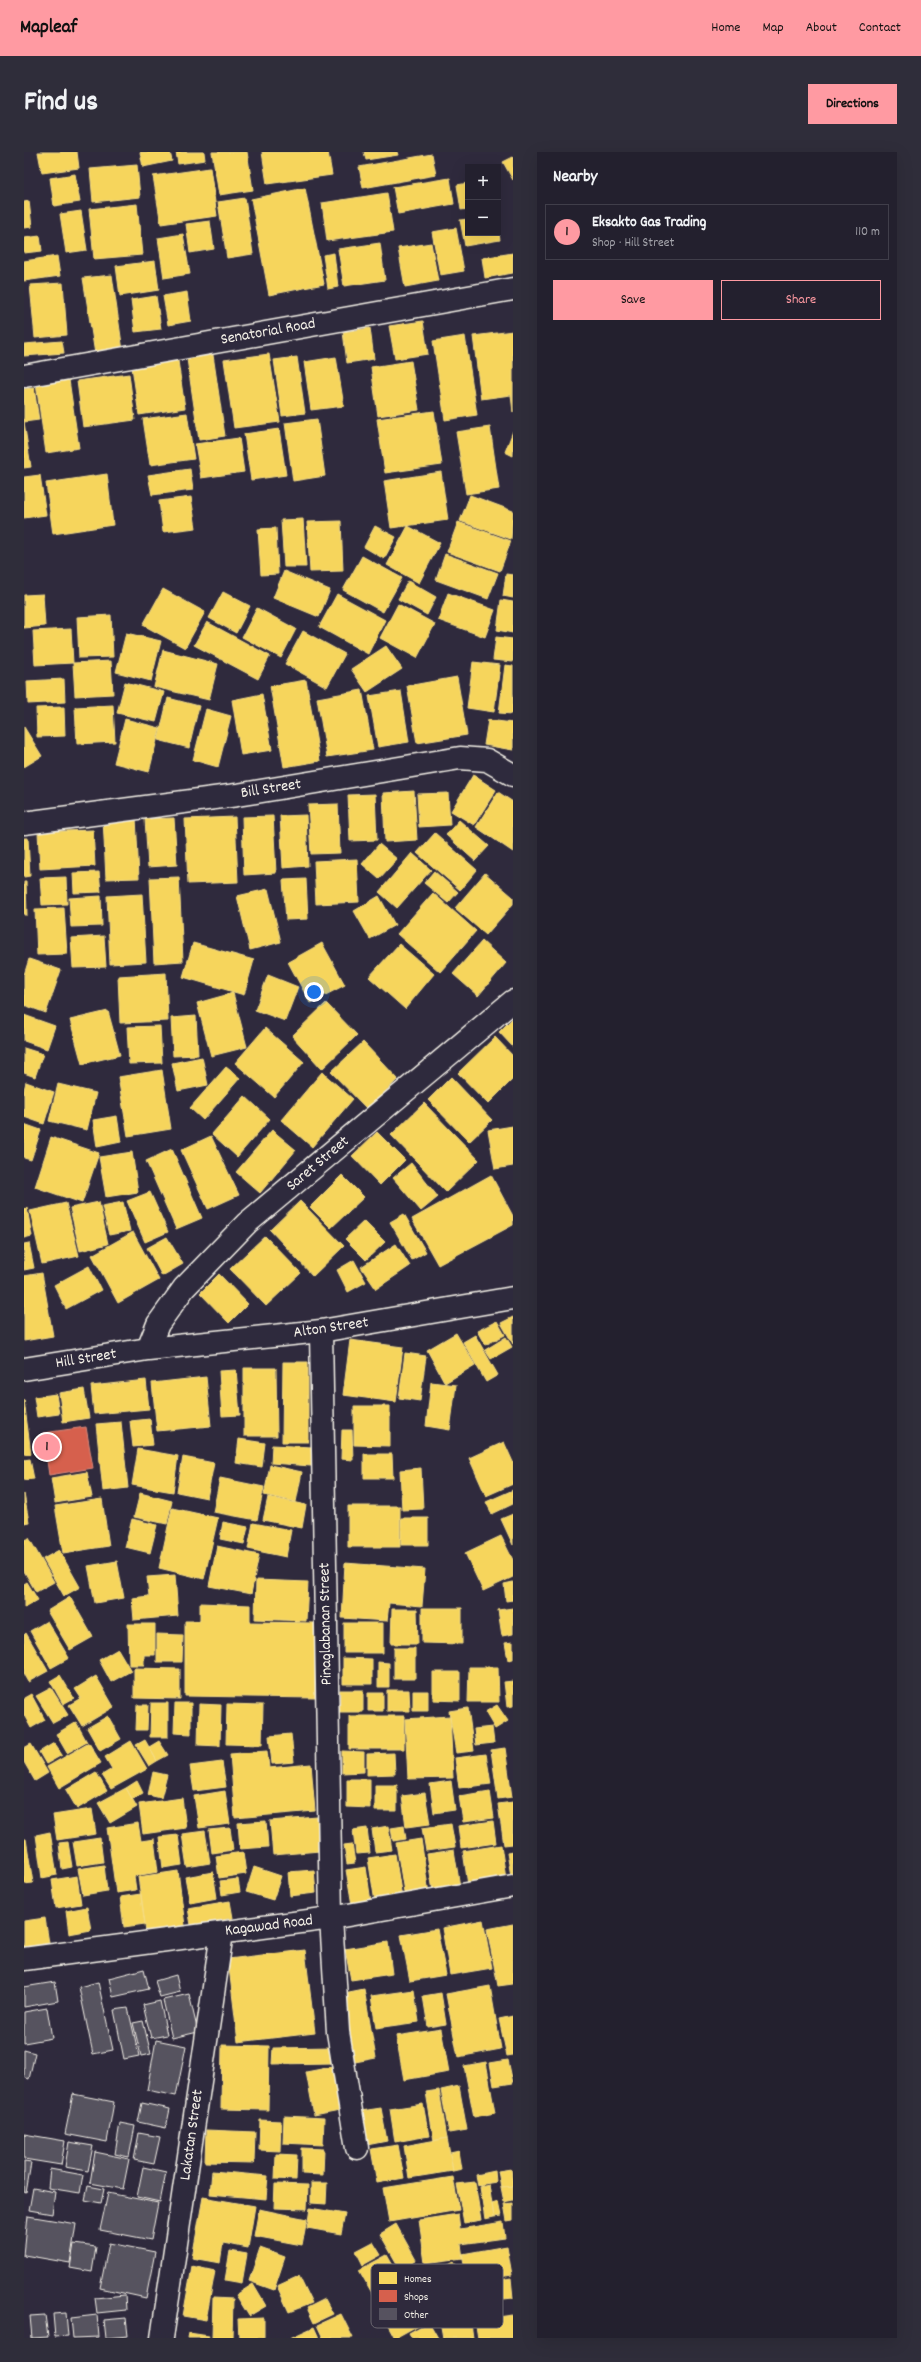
<!DOCTYPE html>
<html lang="en">
<head>
<meta charset="utf-8">
<style>
	:root { --surface:#23202e; --page:#2f2d3a; --text:#f1f3f6; --muted:#a3a3aa; --line:#403e4a; --accent:#ff9aa2 }
	body { margin:0; font-family:Dekko,sans-serif; background:var(--page); color:var(--text) }
	.controls { position:absolute; right:12px; top:12px; display:grid; overflow:hidden; border-radius:0px; box-shadow:0 4px 16px #0002 }
	.controls button { width:36px; height:36px; display:grid; place-items:center; padding:0; border:0; border-bottom:1px solid var(--line); background:var(--surface); color:var(--text); font:20px sans-serif }
	.you { position:absolute; left:290px; top:840px; width:14px; height:14px; margin:-10px; border:3px solid #fff; border-radius:50%; background:#1a73e8; box-shadow:0 0 0 6px #1a73e833 }
	.badge { display:grid; place-items:center; width:26px; height:26px; border-radius:50%; background:var(--accent); color:#111; font-size:13px; font-weight:700 }
	.pin { position:absolute; translate:-50% -50%; border:2px solid #fff; box-shadow:0 1px 4px #0006 }
	.list { margin:0; padding:0; list-style:none }
	h2 { display:flex; justify-content:space-between; align-items:center; height:52px; margin:0; padding:0 16px; font-size:17px }
	h2 small { font-size:13px; font-weight:400; color:var(--muted) }
	.list li { display:grid; grid-template-columns:26px 1fr auto; gap:12px; align-items:center; box-sizing:border-box; height:56px; margin:0 8px 8px; padding:0 8px; border:1px solid var(--line); border-radius:0px }
	.list b { display:block; font-size:15px; white-space:nowrap }
	.list p { margin:0; font-size:13px; white-space:nowrap; color:var(--muted) }
	.list em { font-size:13px; font-style:normal; color:var(--muted) }
	.actions { display:flex; gap:8px; padding:12px 16px }
	.actions a { flex:1; padding:9px 0; border:1px solid var(--accent); border-radius:0px; text-align:center; font-size:14px; color:var(--accent) }
	.actions .main { background:var(--accent); color:#111 }
	.map { position:relative; flex:none; width:489px; height:2186px; overflow:hidden; border-radius:0px }
	header { display:flex; align-items:center; gap:24px; box-sizing:border-box; height:56px; padding:0 20px; background:var(--accent); color:#111 }
	header strong { font-size:19px }
	nav { display:flex; gap:22px; margin-inline-start:auto; font-size:14px }
	.intro { display:flex; align-items:center; justify-content:space-between; box-sizing:border-box; height:96px; padding:0 24px }
	h1 { margin:0; font-size:28px }
	.button { padding:10px 18px; border-radius:0px; background:var(--accent); color:#111; font-size:14px; font-weight:700 }
	main { display:flex; gap:24px; padding:0 24px }
	aside { flex:1; background:var(--surface); border-radius:0px; box-shadow:0 4px 16px #0002 }
	.map>svg:first-child { display:block }
	.homes { fill:#f6d55c; stroke:#f5dd86 }
	.shops { fill:#d6604d; stroke:#df8c7c }
	.building { fill:#56525f; stroke:#f4f1e8 }
	.lines { fill:none; stroke-linecap:round; stroke-linejoin:round }
	.minor-casing { stroke:#f4f1e8; stroke-width:25 }
	.minor { stroke:#2f2a3d; stroke-width:22 }
	.labels { text-anchor:middle; dominant-baseline:central; stroke-width:4; stroke-linejoin:round; paint-order:stroke }
	.street-label { font-size:16px; fill:#f4f1e8; stroke:#2f2a3d }
	.key { fill:#2f2a3d; stroke:#6a6670; stroke-width:1 }
	.key-label { font-size:11px; fill:#f4f1e8 }
</style>
</head>
<body>
<header>
<strong>Mapleaf</strong>
<nav><a>Home</a><a>Map</a><a>About</a><a>Contact</a></nav>
</header>
<div class="intro"><h1>Find us</h1><a class="button">Directions</a></div>
<main>
<div class="map">
<svg width="489" height="2186" viewBox="0 0 489 2186">
	<rect width="100%" height="100%" fill="#2f2a3d"/>
	<filter id="ink" filterUnits="userSpaceOnUse"><feTurbulence type="fractalNoise" baseFrequency=".025" numOctaves="2"/><feDisplacementMap in="SourceGraphic" scale="8" xChannelSelector="R" yChannelSelector="G"/><feConvolveMatrix kernelMatrix="1 2 1 2 8 2 1 2 1" color-interpolation-filters="sRGB"/></filter>
	<g filter="url(#ink)">
		<path class="homes" d="M14 0H53L55 16 18 21Z
			M116 0H146L148 9 119 15Z
			M152 0H180L181 8 154 12Z
			M188 0H223L229 38 195 43Z
			M238 0H304L308 23 243 32Z
			M340 0H373L374 3 342 8Z
			M408 2 412 23 339 36 335 15Z
			M489 5V28L479 10Z
			M113 13 116 45 69 50 66 17Z
			M186 16 193 64 137 72 129 24Z
			M51 22 56 50 30 54 26 26Z
			M426 26 430 52 374 62 369 35Z
			M444 31V57L437 58 433 33Z
			M281 36 300 132 245 143 227 47Z
			M363 41 369 80 303 89 298 51Z
			M221 46 229 102 203 106 194 50Z
			M5 49 8 75 0 76V50Z
			M113 52 118 103 70 107 65 57Z
			M57 59 63 98 42 101 36 62Z
			M444 67V81H474V77L476 88 441 94 436 68Z
			M186 69 190 97 166 101 162 72Z
			M432 76 440 119 416 123 408 80Z
			M159 82 166 122 140 126 134 86Z
			M16 84 18 99 0 101V86Z
			M356 91 361 128 320 134 314 97Z
			M407 91 414 129 381 135 374 96Z
			M310 101 314 135 304 137 299 103Z
			M489 101V121L461 126 458 106Z
			M33 104 36 124 0 129V109Z
			M131 109 135 138 96 144 92 114Z
			M88 123 99 199 71 202 59 126Z
			M39 131 43 183 11 186 6 133Z
			M163 140 167 169 144 173 139 144Z
			M132 144 137 177 111 180 107 148Z
			M399 169 404 202 371 207 365 174Z
			M346 176 350 207 323 211 319 180Z
			M489 179V260L487 243 457 247 449 184Z
			M441 184 453 263 421 268 409 189Z
			M38 189 40 201 0 204V192Z
			M245 202 256 270 210 276 200 208Z
			M189 203 201 284 175 288 163 207Z
			M273 205 281 261 258 264 250 208Z
			M312 205 320 254 287 258 280 210Z
			M154 209 161 256 115 263 108 215Z
			M387 209 395 258 354 264 347 215Z
			M105 222 111 268 59 275 53 229Z
			M45 228 55 296 22 301 12 232Z
			M10 236 15 268 0 270V237Z
			M410 259 418 313 361 321 353 267Z
			M163 261 170 307 126 313 119 267Z
			M293 267 301 324 269 329 261 271Z
			M0 270 7 315 0 316Z
			M466 275 475 337 442 342 432 280Z
			M255 277 262 323 227 328 220 282Z
			M489 279V304L481 300Z
			M215 286 220 320 177 326 171 292Z
			M166 317 169 338 128 343 124 323Z
			M417 320 424 368 367 376 360 329Z
			M83 322 89 373 29 382 22 331Z
			M16 323 22 363 0 366V325Z
			M446 343 489 359 487 387 436 369Z
			M167 345 172 376 139 380 135 349Z
			M279 367 282 415H260L257 368Z
			M317 369 319 419 286 420 283 370Z
			M434 370 487 389 476 419 423 400Z
			M351 374 372 385 360 407 340 395Z
			M384 374 416 391 395 431 363 413Z
			M252 376 254 422 237 423 234 377Z
			M421 402 474 421 464 447 412 428Z
			M338 404 378 426 359 460 319 438Z
			M260 419 306 438 295 465 249 446Z
			M482 422 489 423V446L479 444Z
			M384 429 412 445 403 463 374 447Z
			M139 437 181 460 161 496 119 473Z
			M199 440 226 454 212 481 185 466Z
			M424 441 471 458 461 485 414 468Z
			M19 442 21 474 0 476V443Z
			M313 442 361 468 344 502 295 475Z
			M477 448 489 450V481L473 478Z
			M374 452 411 472 393 506 356 486Z
			M233 456 272 477 257 506 218 485Z
			M87 463 89 505 55 506 53 465Z
			M183 470 246 504 234 527 170 493Z
			M47 477 49 511 11 513 9 479Z
			M279 479 321 502 303 535 261 512Z
			M102 481 137 489 127 529 92 520Z
			M472 485 489 487V510L469 508Z
			M362 494 378 517 343 540 327 517Z
			M139 498 194 512 185 548 130 535Z
			M87 509 89 542 51 544 49 511Z
			M449 510 476 513 470 560 443 556Z
			M481 513 489 514V562L475 561Z
			M433 525 443 583 393 591 383 534Z
			M40 527 41 550 4 552 3 529Z
			M282 528 296 609 260 615 246 534Z
			M101 530 140 540 132 570 93 561Z
			M338 538 349 598 303 605 293 546Z
			M377 539 385 590 354 595 345 544Z
			M238 542 248 598 217 603 208 548Z
			M144 546 175 554 165 596 134 588Z
			M89 553 91 590 53 592 51 555Z
			M40 555 41 584 13 585 12 556Z
			M182 557 207 564 194 615 169 608Z
			M101 567 136 576 125 620 90 611Z
			M464 568 489 571V598L460 593Z
			M0 575 18 604 0 615Z
			M449 623 472 638 450 673 427 659Z
			M390 639 393 688 361 690 359 641Z
			M474 640 489 650V700L452 675Z
			M424 641 426 673 395 675 393 642Z
			M351 642 353 688 326 689 324 643Z
			M314 652 316 701 287 702 284 653Z
			M282 663 284 714 259 716 256 664Z
			M249 664 252 721 220 723 218 665Z
			M112 665 115 726 82 727 79 666Z
			M211 665 214 730 164 732 161 667Z
			M150 666 153 713 124 715 121 667Z
			M435 668 465 694 451 709 422 683Z
			M69 678 71 714 16 717 14 680Z
			M411 681 453 718 436 738 393 701Z
			M0 686H4L6 724 0 725Z
			M355 692 373 707 355 727 338 712Z
			M388 701 407 718 373 756 355 740Z
			M333 707 335 750 292 752 290 709Z
			M410 719 434 740 424 751 400 731Z
			M75 720 77 740 50 741 49 721Z
			M461 721 489 745V752L462 783 431 756Z
			M42 725 43 752 18 753 16 726Z
			M155 725 159 809 130 811 126 726Z
			M282 727 284 767 262 768 259 728Z
			M0 730H2L3 763H0Z
			M244 737 257 790 226 798 213 744Z
			M409 741 452 779 416 820 373 782Z
			M118 742 122 810 86 812 83 744Z
			M77 744 78 774 47 775 45 746Z
			M355 744 371 773 346 787 330 759Z
			M40 756 43 802 13 803 11 757Z
			M80 784 82 815 49 816 47 786Z
			M458 789 482 811 454 844 429 822Z
			M169 791 230 808 220 843 159 825Z
			M298 791 321 833 286 851 264 810Z
			M375 792 410 822 381 857 345 825Z
			M5 807 37 818 22 861 0 853V823Z
			M142 821 144 869 96 871 94 824Z
			M244 823 274 835 261 869 231 858Z
			M209 841 223 895 187 904 173 851Z
			M302 851 333 883 298 917 268 884Z
			M84 859 96 903 58 912 46 868Z
			M0 863 31 874 23 897 0 889Z
			M172 864 174 903 149 904 147 866Z
			M489 866V895L475 880Z
			M136 874 138 911 105 912 103 875Z
			M241 876 280 910 250 945 211 911Z
			M471 885 489 904V927L464 952 434 921Z
			M339 890 374 927 343 957 307 920Z
			M0 896 19 902 11 925 0 921Z
			M178 905 184 933 154 939 148 911Z
			M202 915 216 926 179 968 166 956Z
			M138 918 147 977 104 984 94 925Z
			M298 920 329 947 288 995 257 968Z
			M427 925 468 968 445 990 404 948Z
			M2 930 30 940 20 972 0 965V938Z
			M34 932 72 941 63 978 25 969Z
			M221 944 246 967 213 1005 188 982Z
			M400 951 455 1008 422 1040 367 983Z
			M93 964 97 990 73 995 69 968Z
			M0 972 17 978 7 1008 0 1006Z
			M489 974V1014L471 1017 464 978Z
			M248 978 272 998 236 1041 212 1020Z
			M353 980 381 1008 356 1033 328 1004Z
			M187 984 215 1043 184 1057 157 998Z
			M27 985 75 1001 58 1051 11 1035Z
			M148 997 178 1066 152 1077 122 1009Z
			M108 1000 114 1040 82 1045 75 1005Z
			M387 1011 414 1045 397 1059 369 1026Z
			M318 1023 340 1045 307 1076 286 1055Z
			M467 1023 489 1064V1073L414 1113 388 1067Z
			M126 1040 144 1080 121 1090 103 1049Z
			M276 1049 320 1094 289 1124 246 1078Z
			M75 1050 84 1092 56 1099 46 1056Z
			M99 1050 106 1079 85 1083 78 1054Z
			M42 1051 55 1104 18 1112 6 1059Z
			M3 1056 8 1084 0 1086V1057Z
			M380 1062 402 1100 388 1108 366 1070Z
			M340 1069 361 1090 342 1108 321 1087Z
			M109 1080 135 1128 94 1151 68 1103Z
			M241 1084 277 1121 242 1154 206 1117Z
			M143 1085 159 1112 138 1124 123 1096Z
			M5 1091 10 1116 0 1118V1092Z
			M372 1092 386 1114 352 1137 337 1115Z
			M330 1108 342 1130 324 1140 313 1118Z
			M65 1114 77 1138 42 1157 30 1133Z
			M18 1121 29 1184 0 1189V1124Z
			M195 1122 224 1152 205 1171 176 1141Z
			M489 1165V1192L477 1171Z
			M473 1169 481 1183 461 1193 453 1179Z
			M432 1181 451 1213 421 1231 403 1198Z
			M451 1183 474 1223 462 1230 439 1190Z
			M482 1185 488 1195 467 1207 461 1198Z
			M326 1188 379 1195 372 1250 319 1243Z
			M381 1201 402 1204 396 1249 375 1246Z
			M259 1210H284V1290H258Z
			M220 1216H252L253 1284H220Z
			M212 1218 216 1263 198 1264 195 1219Z
			M182 1225 187 1274 133 1279 128 1231Z
			M122 1228 125 1257 70 1262 67 1234Z
			M407 1230 432 1233 426 1278 402 1274Z
			M60 1237 65 1266 39 1270 35 1241Z
			M32 1242 35 1262 13 1265 10 1245Z
			M0 1248 7 1302H0Z
			M330 1254H366V1294L330 1293Z
			M126 1267 129 1293 109 1295 106 1269Z
			M97 1270 104 1336 79 1339 72 1272Z
			M318 1278H328L329 1308 317 1307Z
			M215 1287 241 1291 238 1315 212 1311Z
			M480 1290 489 1310V1332L462 1344 445 1306Z
			M248 1293 288 1295 287 1314 247 1311Z
			M114 1297 154 1304 149 1340 108 1333Z
			M340 1302H368L369 1326H340Z
			M159 1305 190 1311 183 1346 153 1340Z
			M6 1307 10 1327 0 1328V1308Z
			M246 1313 278 1320 272 1350 240 1343Z
			M397 1316 399 1357 378 1358 376 1318Z
			M63 1320 68 1345 31 1351 27 1326Z
			M196 1326 240 1335 233 1368 189 1360Z
			M489 1338V1352L468 1362 462 1350Z
			M116 1341 148 1349 143 1372 110 1365Z
			M0 1342 5 1370 0 1371Z
			M244 1345 282 1353 278 1376 239 1368Z
			M78 1347 85 1394 39 1401 31 1354Z
			M324 1354H376V1395H324Z
			M148 1356 194 1366 180 1427 135 1416Z
			M489 1362V1393L477 1367Z
			M377 1366H404V1393H377Z
			M108 1367 133 1373 126 1401 101 1395Z
			M199 1370 224 1375 220 1392 196 1387Z
			M229 1371 267 1378 262 1405 224 1397Z
			M477 1384 489 1408V1425L459 1439 441 1401Z
			M5 1386 30 1430 12 1440 0 1419V1388Z
			M193 1394 235 1403 227 1442 185 1434Z
			M35 1398 56 1435 40 1444 19 1407Z
			M93 1409 100 1446 71 1451 64 1414Z
			M321 1411 401 1417 398 1454 365 1451 363 1469 318 1466Z
			M151 1423 154 1464 110 1468 108 1446 125 1444 123 1425Z
			M232 1428 284 1430 282 1469 231 1467Z
			M3 1430 14 1448 0 1456V1432Z
			M489 1430V1448L482 1449 480 1432Z
			M46 1445 69 1485 46 1498 23 1459Z
			M176 1451 226 1453V1470L291 1471V1546L161 1544V1469H176Z
			M398 1456H438V1492L398 1491Z
			M489 1456V1482L478 1484 474 1458Z
			M368 1457H393L394 1492H367Z
			M23 1469 45 1506 27 1516 6 1479Z
			M320 1471H359V1501H320Z
			M104 1472H131V1503H120V1513H105Z
			M2 1481 24 1519 4 1530 0 1523V1483Z
			M133 1482 159 1483 158 1510H133Z
			M489 1490V1507L484 1508 481 1491Z
			M370 1496H391V1527H370Z
			M94 1497 107 1519 87 1530 75 1508Z
			M319 1506 348 1507V1532H319Z
			M354 1510 365 1511V1535H354Z
			M445 1515H474L475 1550H444Z
			M110 1516 156 1517V1547L110 1546Z
			M409 1520H436V1549L409 1548Z
			M36 1523 50 1546 39 1552 26 1529Z
			M72 1524 90 1555 58 1574 45 1553 57 1546 51 1537Z
			M489 1529V1554L483 1555 480 1530Z
			M27 1536 44 1563 29 1571 12 1544Z
			M316 1538H339V1560H316Z
			M363 1538H385L386 1559H363Z
			M389 1539H404V1559H389Z
			M344 1541H359V1559H344Z
			M7 1542 21 1568 7 1576 0 1563V1546Z
			M127 1551H144V1585H126Z
			M151 1551H167V1582L150 1581Z
			M175 1552 197 1553 196 1594 174 1593Z
			M203 1552 239 1553 238 1593 202 1592Z
			M113 1553H124L123 1578H112Z
			M473 1553 484 1569 471 1577 461 1560Z
			M444 1556 450 1599 432 1601 425 1559Z
			M84 1564 97 1587 76 1599 63 1576Z
			M325 1564H380V1597H325Z
			M426 1564 429 1626 384 1627 381 1567Z
			M52 1570 63 1590 43 1601 32 1582Z
			M468 1575 470 1591 452 1593 450 1577Z
			M267 1582 270 1610 248 1612 245 1584Z
			M121 1588 133 1609 125 1614 112 1593Z
			M107 1589 123 1617 87 1637 78 1623 88 1617 81 1605Z
			M135 1589 144 1603 133 1609 125 1595Z
			M30 1591 38 1603 22 1612 15 1600Z
			M65 1591 77 1611 35 1636 23 1615Z
			M7 1592 24 1621 11 1629 0 1610V1596Z
			M481 1596 488 1645 474 1647 467 1598Z
			M243 1599 245 1616 287 1612 291 1659 211 1666 206 1602Z
			M318 1599 340 1600V1620L318 1621Z
			M370 1601 371 1622 343 1623V1602Z
			M462 1602 467 1632 435 1636 431 1606Z
			M198 1610 202 1635 170 1639 166 1614Z
			M72 1620 83 1639 53 1657 42 1638Z
			M129 1620 143 1623 137 1646 124 1643Z
			M323 1627H346V1656L323 1655Z
			M113 1629 119 1641 108 1647 102 1636Z
			M427 1629 431 1658 410 1661 406 1632Z
			M351 1633H373V1659H351Z
			M102 1636 113 1655 86 1671 74 1651Z
			M201 1639 206 1672 175 1676 170 1644Z
			M466 1639 470 1666 439 1670 435 1644Z
			M401 1641 406 1672 382 1675 378 1644Z
			M158 1646 162 1676 119 1682 115 1652Z
			M489 1650V1692L480 1693 474 1652Z
			M68 1657 72 1682 33 1688 29 1663Z
			M293 1665 296 1699 249 1703 246 1669Z
			M242 1669 244 1695 216 1697 214 1671Z
			M469 1669 472 1691 437 1696 434 1674Z
			M114 1671 117 1689 130 1687 134 1720 110 1724 112 1738 92 1741 83 1676Z
			M427 1672 431 1695 402 1699 398 1676Z
			M364 1674 368 1698 351 1700 348 1677Z
			M380 1674 382 1687 369 1689 367 1676Z
			M206 1676 209 1698 188 1701 185 1678Z
			M343 1676 346 1701 332 1702 329 1678Z
			M181 1679 186 1711 163 1715 158 1682Z
			M26 1680 33 1723 18 1726 12 1683Z
			M154 1683 158 1713 139 1716 135 1685Z
			M76 1686 79 1710 53 1714 49 1690Z
			M0 1687H2L9 1731 0 1732Z
			M397 1687 405 1742 381 1746 372 1691Z
			M44 1690 48 1715 38 1717 35 1691Z
			M328 1692 331 1711 323 1712 320 1693Z
			M477 1693 482 1727 444 1733 439 1699Z
			M430 1698 436 1735 409 1739 403 1702Z
			M219 1700 222 1722 195 1726 192 1704Z
			M489 1700V1723L487 1724 483 1701Z
			M371 1702 378 1746 351 1750 344 1706Z
			M80 1713 83 1739 59 1743 54 1717Z
			M230 1715 257 1724 249 1748 222 1740Z
			M342 1715 347 1750 328 1753 322 1718Z
			M290 1718 292 1741 266 1744 264 1720Z
			M154 1719 161 1774 122 1779 114 1725Z
			M189 1720 193 1746 166 1751 161 1725Z
			M53 1724 57 1752 32 1756 28 1728Z
			M214 1727 216 1740 198 1743 196 1729Z
			M117 1742 121 1772 100 1775 96 1745Z
			M206 1749 209 1766 167 1773 164 1756Z
			M63 1755 67 1778 45 1782 42 1759Z
			M21 1766 25 1791 0 1795V1769Z
			M459 1768 468 1816 426 1823 418 1776Z
			M489 1772V1832L474 1834 463 1777Z
			M413 1777 422 1823 386 1829 377 1783Z
			M364 1790 368 1822 327 1828 321 1797Z
			M281 1798 291 1881 214 1890 204 1807Z
			M466 1834 477 1897 434 1905 422 1842Z
			M340 1837 352 1906 326 1911 315 1842Z
			M390 1838 395 1870 352 1876 347 1844Z
			M417 1841 422 1872 404 1875 399 1844Z
			M489 1864V1903L483 1904 475 1867Z
			M417 1877 425 1920 380 1928 372 1884Z
			M198 1893 245 1894 244 1958 197 1957Z
			M310 1895V1911L248 1912 249 1896Z
			M484 1908 489 1931 470 1934 466 1911Z
			M462 1910 471 1961 450 1965 440 1914Z
			M313 1914 321 1957 290 1963 282 1920Z
			M435 1934 443 1978 425 1981 417 1938Z
			M415 1938 423 1986 410 1989 402 1940Z
			M399 1952 405 1984 371 1990 366 1957Z
			M357 1956 363 1989 343 1993 337 1959Z
			M260 1964 300 1966 299 1993 259 1991Z
			M236 1968 257 1969 256 1999 235 1998Z
			M182 1978 231 1980 230 2011 181 2010Z
			M423 1986 429 2019 385 2026 380 1994Z
			M374 1993 380 2026 353 2031 347 1997Z
			M278 1996 300 1997 299 2023 278 2022Z
			M435 1999 438 2017 429 2019 426 2001Z
			M252 2002 273 2003 272 2028 251 2027Z
			M487 2017 489 2034 477 2035 474 2019Z
			M188 2019 244 2024 242 2047 186 2042Z
			M471 2019 472 2030 454 2033 452 2023Z
			M429 2025 435 2058 365 2070 359 2036Z
			M451 2030 457 2068 440 2071 433 2032Z
			M287 2031H303L302 2052 287 2051Z
			M251 2032 284 2033 283 2057 250 2056Z
			M465 2033 470 2065 461 2067 456 2035Z
			M489 2034V2048L480 2050 477 2035Z
			M179 2045 231 2054 224 2096 199 2091 196 2111 168 2106Z
			M474 2050 477 2064 470 2065 468 2052Z
			M489 2051V2068L483 2069 480 2052Z
			M286 2056 321 2062 317 2082 283 2076Z
			M235 2057 283 2067 278 2093 230 2084Z
			M434 2062 436 2077 479 2070 481 2086 437 2092 439 2106 401 2111 395 2068Z
			M372 2072 392 2108 376 2117 356 2082Z
			M349 2090 357 2103 339 2113 332 2099Z
			M483 2094 488 2123 444 2130 438 2102Z
			M236 2096 261 2105 250 2138 225 2129Z
			M206 2099 223 2102 218 2131 201 2128Z
			M363 2103 385 2141 357 2157 335 2118Z
			M430 2110 450 2148 429 2160 408 2122Z
			M168 2114 191 2119 182 2168 159 2164Z
			M275 2124 288 2151 265 2160 253 2134Z
			M487 2126 489 2146 480 2147 476 2128Z
			M229 2132 242 2154 225 2164 212 2143Z
			M389 2144 402 2169 371 2186 358 2162Z
			M189 2146 209 2147 208 2186H188Z
			M301 2147 309 2162 290 2171 283 2156Z
			M317 2162 329 2186H299L293 2173Z
			M489 2163V2186H454L451 2168Z
			M446 2164 449 2186H419L416 2169Z
			M240 2166V2186H215L214 2167Z
			M405 2170 414 2186H388L385 2181Z
			M290 2175 295 2186H266Z
			M165 2181 185 2184 184 2186H164Z"/>
		<path class="shops" d="M62 1275 69 1316 25 1323 19 1281Z"/>
		<path class="building" d="M120 1817 125 1837 89 1845 85 1826Z
			M152 1823 156 1840 136 1845 131 1829Z
			M31 1830 34 1849 0 1855V1835Z
			M74 1830 89 1898 69 1902 55 1835Z
			M165 1842 174 1880 148 1886 139 1848Z
			M136 1849 143 1883 127 1886 119 1853Z
			M23 1856 28 1886 0 1891V1860Z
			M104 1856 115 1904 100 1907 90 1858Z
			M119 1869 127 1902 117 1904 109 1871Z
			M132 1888 162 1894 152 1944 123 1938Z
			M0 1898 11 1901 5 1927 0 1925Z
			M49 1942 90 1950 83 1990 41 1982Z
			M118 1951 146 1957 142 1976 114 1970Z
			M96 1971 111 1974 105 2005 91 2002Z
			M115 1981 136 1985 130 2012 110 2008Z
			M0 1982 41 1989 37 2013 0 2007Z
			M45 1990 69 1994 64 2019 41 2015Z
			M71 2000 105 2007 99 2037 66 2031Z
			M0 2010 7 2011 2 2041 0 2040Z
			M119 2015 142 2020 136 2050 113 2045Z
			M26 2017 59 2023 56 2041 24 2036Z
			M64 2034 80 2037 77 2051 61 2048Z
			M9 2036 31 2040 28 2062 5 2058Z
			M84 2041 134 2051 127 2088 76 2078Z
			M4 2064 52 2072 46 2111 0 2103Z
			M85 2091 131 2100 122 2146 76 2136Z
			M50 2092 72 2095 68 2120 46 2116Z
			M101 2143 102 2158 73 2161 71 2146Z
			M42 2161 44 2184 31 2185 29 2162Z
			M21 2163 24 2185 8 2186 6 2164Z
			M73 2163 75 2185 49 2186 47 2166Z
			M102 2166 104 2184 82 2186 80 2168Z"/>
		<g class="lines">
			<g class="minor-casing">
				<path id="minor" d="M0 224 489 137
					M0 671 213 643 436 606 463 608 489 623
					M297 1179 307 1766 314 1880 333 1996
					M124 1197 134 1172 160 1136 223 1071 489 849
					M0 1217 124 1197 297 1179 489 1146
					M0 1807 307 1766 489 1734
					M138 2186 198 1781"/>
			</g>
			<use href="#minor" class="minor"/>
		</g>
	</g>
	<g class="labels">
		<g class="street-label">
			<text transform="translate(244 180) rotate(-10)">Senatorial Road</text>
			<text transform="translate(247 637) rotate(-9)">Bill Street</text>
			<text transform="translate(294 1012) rotate(-40)">Saret Street</text>
			<text transform="translate(307 1176) rotate(-8)">Alton Street</text>
			<text transform="translate(62 1207) rotate(-9)">Hill Street</text>
			<text transform="translate(302 1472) rotate(-91)">Pinaglabanan Street</text>
			<text transform="translate(245 1774) rotate(-7)">Kagawad Road</text>
			<text transform="translate(168 1983) rotate(-82)">Lakatan Street</text>
		</g>
	</g>
	<rect x="347" y="2112" width="132" height="64" rx="6" class="key"/>
	<rect x="355" y="2120" width="18" height="12" fill="#f6d55c"/>
	<rect x="355" y="2138" width="18" height="12" fill="#d6604d"/>
	<rect x="355" y="2156" width="18" height="12" fill="#56525f"/>
	<g class="key-label">
		<text x="380" y="2130">Homes</text>
		<text x="380" y="2148">Shops</text>
		<text x="380" y="2166">Other</text>
	</g>
</svg>
<div class="controls">
<button>+</button>
<button>−</button>
</div>
<div class="you"></div>
<div class="pin badge" style="left:23px;top:1295px">1</div>
</div>
<aside>
<h2>Nearby<small></small></h2>
<ul class="list">
<li><span class="badge">1</span><div><b>Eksakto Gas Trading</b><p>Shop · Hill Street</p></div><em>110 m</em></li>
</ul>
<div class="actions"><a class="main">Save</a><a>Share</a></div>
</aside>
</main>
</body>
</html>
